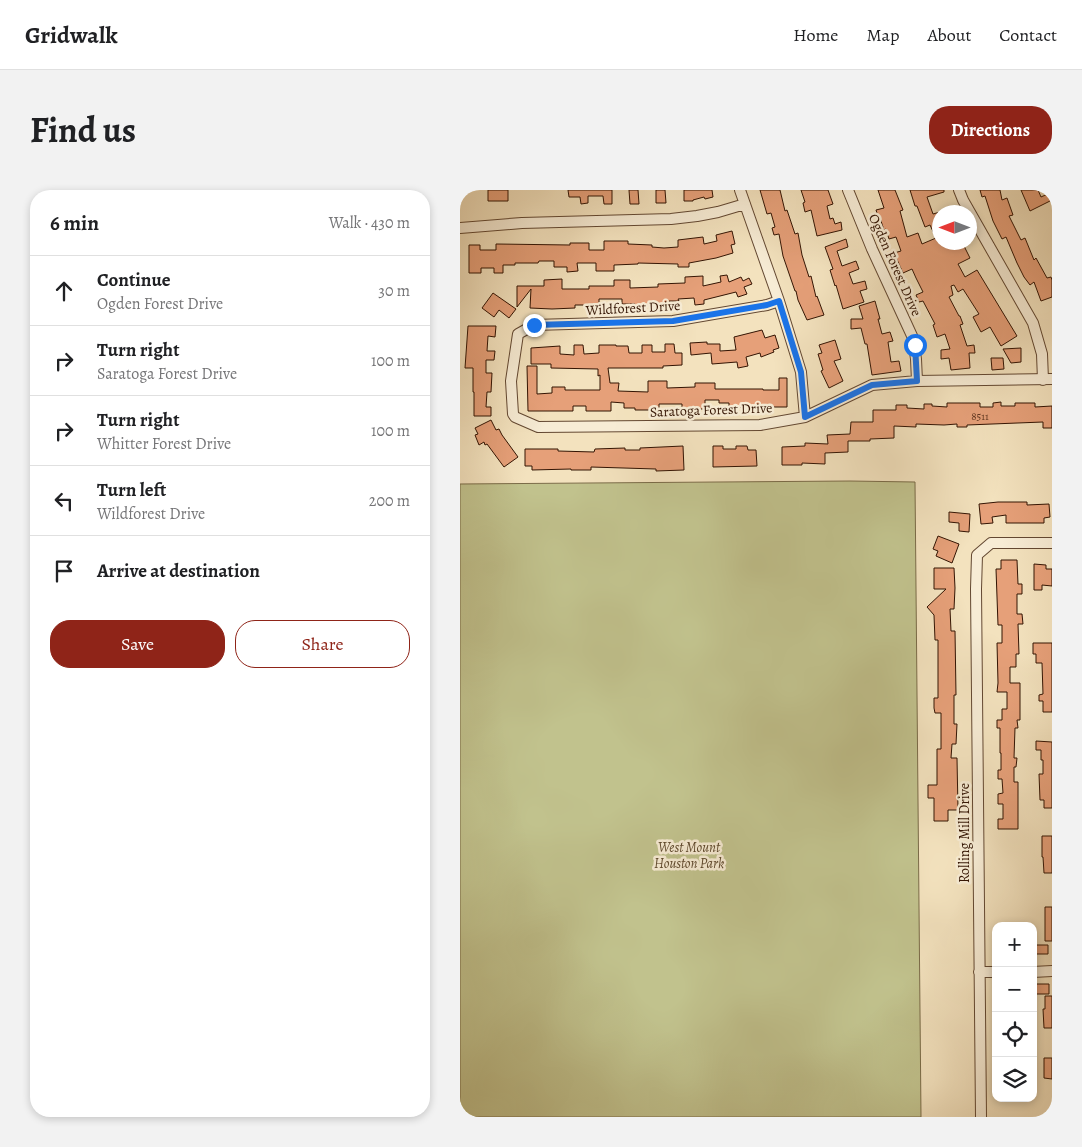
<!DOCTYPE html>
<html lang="en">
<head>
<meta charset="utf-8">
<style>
	:root { --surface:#fff; --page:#f2f2f2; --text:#202124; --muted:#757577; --line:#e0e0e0; --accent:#8f2418 }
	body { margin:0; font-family:Alegreya,serif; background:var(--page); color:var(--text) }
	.controls { position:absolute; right:15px; bottom:15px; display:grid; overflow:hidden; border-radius:10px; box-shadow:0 2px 8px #0003 }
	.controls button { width:45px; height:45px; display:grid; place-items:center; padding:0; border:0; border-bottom:1px solid var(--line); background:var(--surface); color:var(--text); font:25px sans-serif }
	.compass { position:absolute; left:472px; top:15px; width:45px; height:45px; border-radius:50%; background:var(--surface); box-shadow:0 2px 8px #0003; rotate:270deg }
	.stop { position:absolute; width:15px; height:15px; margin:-11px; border:4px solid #1a73e8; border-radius:50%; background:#fff }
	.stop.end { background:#1a73e8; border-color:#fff; box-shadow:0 1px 5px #0008 }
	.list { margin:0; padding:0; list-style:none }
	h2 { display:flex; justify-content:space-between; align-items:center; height:65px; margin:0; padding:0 20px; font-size:21px }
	h2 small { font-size:16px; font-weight:400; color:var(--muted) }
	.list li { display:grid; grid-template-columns:32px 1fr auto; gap:15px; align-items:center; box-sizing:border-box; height:70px; padding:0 20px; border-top:1px solid var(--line) }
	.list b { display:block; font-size:19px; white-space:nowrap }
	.list p { margin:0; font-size:16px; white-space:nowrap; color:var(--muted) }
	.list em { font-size:16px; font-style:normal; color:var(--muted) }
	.actions { display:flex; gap:10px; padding:15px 20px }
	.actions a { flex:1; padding:11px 0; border:1px solid var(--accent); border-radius:20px; text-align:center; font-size:18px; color:var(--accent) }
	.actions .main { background:var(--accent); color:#fff }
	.icon { flex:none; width:28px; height:28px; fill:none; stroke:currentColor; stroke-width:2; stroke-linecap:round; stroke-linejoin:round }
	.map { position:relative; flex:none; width:592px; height:927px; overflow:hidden; border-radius:20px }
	header { display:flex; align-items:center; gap:30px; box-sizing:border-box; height:70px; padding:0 25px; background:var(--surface); border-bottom:1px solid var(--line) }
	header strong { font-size:24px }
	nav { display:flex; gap:28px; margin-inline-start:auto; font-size:18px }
	.intro { display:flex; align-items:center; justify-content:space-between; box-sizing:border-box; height:120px; padding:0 30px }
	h1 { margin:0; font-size:35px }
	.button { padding:12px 22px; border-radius:20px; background:var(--accent); color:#fff; font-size:18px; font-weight:700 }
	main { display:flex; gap:30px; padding:0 30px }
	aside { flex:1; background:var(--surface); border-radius:20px; box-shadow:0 2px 8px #0003 }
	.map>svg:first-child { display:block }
	.green { fill:#c1c28d; stroke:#7a6b48 }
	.building { fill:#e6a079; stroke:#331403 }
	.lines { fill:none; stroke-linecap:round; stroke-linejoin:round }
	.minor-casing { stroke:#634832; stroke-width:12 }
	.minor { stroke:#f7ecd5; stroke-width:10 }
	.route { stroke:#1a73e8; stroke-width:6 }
	.labels { text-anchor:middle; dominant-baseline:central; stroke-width:5; stroke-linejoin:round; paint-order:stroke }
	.number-label { font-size:11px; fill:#603720 }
	.street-label { font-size:14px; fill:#331403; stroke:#f7ecd5 }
	.park-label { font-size:14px; font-style:italic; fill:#5e482c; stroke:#f7ecd5 }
</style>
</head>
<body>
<header>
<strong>Gridwalk</strong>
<nav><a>Home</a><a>Map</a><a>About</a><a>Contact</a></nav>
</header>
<div class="intro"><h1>Find us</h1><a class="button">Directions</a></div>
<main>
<aside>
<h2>6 min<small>Walk · 430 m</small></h2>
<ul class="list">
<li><svg class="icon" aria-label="ahead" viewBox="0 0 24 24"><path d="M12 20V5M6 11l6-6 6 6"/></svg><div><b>Continue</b><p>Ogden Forest Drive</p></div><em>30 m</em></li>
<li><svg class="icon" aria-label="right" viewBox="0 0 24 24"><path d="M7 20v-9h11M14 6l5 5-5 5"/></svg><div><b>Turn right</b><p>Saratoga Forest Drive</p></div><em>100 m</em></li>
<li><svg class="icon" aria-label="right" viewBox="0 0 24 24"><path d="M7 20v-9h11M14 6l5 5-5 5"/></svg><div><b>Turn right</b><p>Whitter Forest Drive</p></div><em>100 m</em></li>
<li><svg class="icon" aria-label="left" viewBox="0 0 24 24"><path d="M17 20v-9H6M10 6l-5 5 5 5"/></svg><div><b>Turn left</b><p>Wildforest Drive</p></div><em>200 m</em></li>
<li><svg class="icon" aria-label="arrive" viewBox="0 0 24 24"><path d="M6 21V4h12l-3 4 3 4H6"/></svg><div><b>Arrive at destination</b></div></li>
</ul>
<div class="actions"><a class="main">Save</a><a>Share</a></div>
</aside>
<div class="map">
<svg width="592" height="927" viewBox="0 0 592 927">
	<rect width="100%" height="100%" fill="#f3e2be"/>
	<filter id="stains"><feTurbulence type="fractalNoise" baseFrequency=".004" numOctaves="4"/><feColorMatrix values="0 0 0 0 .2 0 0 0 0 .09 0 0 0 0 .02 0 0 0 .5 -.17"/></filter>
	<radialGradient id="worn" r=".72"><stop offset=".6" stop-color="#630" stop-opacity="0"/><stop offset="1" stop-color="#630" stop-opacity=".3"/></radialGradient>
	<path class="green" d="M390 291 455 292 461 927H0V294Z"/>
	<path class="building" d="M28 0H48V11H28Z
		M108 0H152V14H144L143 6H128V13L121 14 120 7H109Z
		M169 0H178L179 14H170Z
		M196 0H205L206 13H196Z
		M224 0H252L253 7 245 9 244 7 233 10V11H224Z
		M300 0H320L325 21 327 20 335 44 338 43 342 65 349 87 351 86 356 107 357 106 364 125 347 130 338 110 336 101H335L323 66 319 44 314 45 312 38 315 37 311 23 307 24Z
		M341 0H368L373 14 367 16 370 29 373 28 375 34 381 32 382 40 357 46 351 20 345 22 343 13 345 12Z
		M418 0H435L443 20 440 21 447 47 458 43 462 54 476 48 470 35 465 37 457 16H455L450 0H484V2L467 7 473 24 480 22V52H502L510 68 498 74 505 87 517 80 557 146 541 156 530 137 521 142 513 127 519 124 503 99 498 102 494 95 491 96 493 105 489 107 499 126H500L503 134 500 135 507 156 514 155 515 163H509L510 178 491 180 489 168 481 169V160L490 159 485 144 477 147 473 135 475 134 463 111 459 112 456 105 463 102 456 88 452 79 443 83 434 63 441 61 436 47 429 49 426 39 424 40 420 28 419 29 416 20 424 18Z
		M520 0H540L542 10 547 8 553 25 549 26 561 50 565 48 574 70 576 68 587 88 591 87 592 90V107L581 111 574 92 570 95 564 87 557 73 546 47 542 49 533 31 525 6 522 7Z
		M561 0H578L581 7 592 2V10L570 21Z
		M272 41 275 54 271 55 273 63 256 68 229 73V77H218V74L178 73V74L154 75V81H136V73H117L118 81 107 82V77H94V71H79L78 73H55V75H43V83H34V78H21V83H9V55H20V60H36V54L110 55V53H129V60H144V51H168V54L192 55V57L204 58 218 57V50L243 47 244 54 257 51 256 45Z
		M386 49 388 57 377 61 382 76 396 71 399 79 389 83 393 94 405 91 407 99 400 101 404 112 383 119 376 95 375 96 370 80 373 79 365 57Z
		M267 85 269 92 281 87 283 91 289 88 292 94 284 97 287 104 278 107 276 102 244 110V114L235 115 234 108 218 109 219 111H209V116H199V114L175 115V114H162V109H139V117L129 118V115H115V118L92 119 70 118 71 99 57 117V96H84V90L102 89V99H129V96H154V90H170V98L198 97V94L225 93V87L243 86V96L261 92 260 86Z
		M33 103 56 119 49 128 39 120 34 127 22 118Z
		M415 111 420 129H418L422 144 430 142 433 151 428 152 431 172 439 171 441 181 412 185 407 154H405L401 138 391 139V129H403L399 116Z
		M8 136H36L35 147 28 146 27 161H35L34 170H26V183H32L31 202H27L26 217H31V226H14V202H13V178H5Z
		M302 140 305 148 315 145 319 158 313 160 314 162 301 167 300 163 286 167 288 176 278 178 277 172 252 174 251 163 231 165 230 153 247 152V154H260V161L276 160 274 147Z
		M375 150 381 169 374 171 383 191 369 198 361 181 363 180 358 164 362 163 359 155Z
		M205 154H214L215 163H222V175L203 176V178H148L150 193H159L158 201 188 202V191H207V198L235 197V193H255V199H303V200H319V188H327V217H303V218L294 219V216H280V218H269V213H259V210H245V219H222V214H199V220H175V218H164V213L151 212V221H126V216H113V221H68L67 176H77V204L92 203V197H105V200H140V185L138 186V179L91 178V174H71V158L100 156V164L114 165V155H123L124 164 139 163V155H156V156H168L169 163H182V155H192V162H205Z
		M561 158V172L551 173 543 159Z
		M531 168H543L544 179 532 180Z
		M541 212V216H555V213H575V217L592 216V238H583V232L507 235V237H497V234L484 235 456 234V237L434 236V248L410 249V251H388V262L365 263V274L342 273V275H322V257L345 256V253L368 254 367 245 390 244 391 232H413V220H436V215H447V218L464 219V214H472V216L487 217V213H520V217H533V213Z
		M31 230 36 240 39 239 42 245 58 267 44 277 27 254 25 255 24 252 19 255 15 245 18 244 15 238Z
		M223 256 224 280 196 281V279L131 277V280H111V279L72 280V276H65V259H98V261L134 262 135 259 165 258V260H180V258Z
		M253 256H263V259H276V256H287L288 260H296L297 276 253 277Z
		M538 312H567V315L589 314 590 327 584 328V333H546V325L532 327 533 333 521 334 519 314Z
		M489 322 510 324 509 342 499 341V333L489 332Z
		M478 346 499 354 492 373 476 366 478 361 473 359Z
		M541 370H557L558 394H562V404H557V424H562L563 434H558L559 464H556V477H550V493H560V530H557L558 538H555L554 568H557L556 577H554V592H558V639H538V629H543V614H538V604L543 603 542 589H538V580H541V563H540V538H537V530H542V519H547V502H537L538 493 537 453H542V435H538L536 379H541Z
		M574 374 586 375V379H592V396L582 395V400H574Z
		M474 378H494L495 398 494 419H490L491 441H495L496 505H494V534H497L496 554H492L491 568H497L498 620H488V631H474V608H468V595H477V559H481V523H475L474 518V508H478V450H475L474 425 467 417 486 399H474Z
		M573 453H592V522H583V511H579V505L583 504 582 473H576V464H573Z
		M576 551 592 552V618H584V610H580L579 584H583V570H581V560H576Z
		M582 646H592V683H584L583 667H582Z
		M585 717H592V751H585Z
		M576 755H588V764H576Z
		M576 794H589V804H576Z
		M585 806H592V838H584L583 819H585Z
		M584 868H592V889L584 888Z"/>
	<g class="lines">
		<g class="minor-casing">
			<path id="minor" d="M280 0 319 111 341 182 345 227
				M388 0 412 59 453 148 456 169 457 191
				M499 0 503 10 573 133 582 164 583 190
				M0 38 62 33 211 29 237 26 258 22 285 14
				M319 111 307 115 213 131 74 135 58 144 51 191 53 224 55 227 78 237 300 235 345 227 412 195 457 191 592 189
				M519 782H536
				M573 782 592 781
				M521 927 516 399 517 365 531 353H592"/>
		</g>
		<use href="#minor" class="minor"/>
	</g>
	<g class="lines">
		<path class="route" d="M74 135 213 131 307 115 319 111 341 182 345 227 412 195 457 191 455 155"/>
	</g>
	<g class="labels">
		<g class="number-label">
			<text x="520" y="226">8511</text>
		</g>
		<g class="street-label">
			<text transform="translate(435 75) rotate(66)">Ogden Forest Drive</text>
			<text transform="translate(173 118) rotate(-3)">Wildforest Drive</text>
			<text transform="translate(251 220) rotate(-2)">Saratoga Forest Drive</text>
			<text transform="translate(504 643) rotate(-90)">Rolling Mill Drive</text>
		</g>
		<g class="park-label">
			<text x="229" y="657">West Mount<tspan x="229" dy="16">Houston Park</tspan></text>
		</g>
	</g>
	<rect width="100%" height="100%" filter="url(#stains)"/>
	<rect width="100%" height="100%" fill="url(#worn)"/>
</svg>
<div class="controls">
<button>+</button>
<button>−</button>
<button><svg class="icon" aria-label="locate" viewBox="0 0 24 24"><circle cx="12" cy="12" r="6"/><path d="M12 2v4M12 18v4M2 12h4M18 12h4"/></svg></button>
<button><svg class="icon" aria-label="layers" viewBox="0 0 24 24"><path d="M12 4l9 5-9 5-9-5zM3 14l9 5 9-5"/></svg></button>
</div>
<svg class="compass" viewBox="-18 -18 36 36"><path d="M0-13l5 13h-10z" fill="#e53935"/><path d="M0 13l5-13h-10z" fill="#757577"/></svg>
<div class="stop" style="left:455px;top:155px"></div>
<div class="stop end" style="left:74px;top:135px"></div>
</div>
</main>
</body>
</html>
